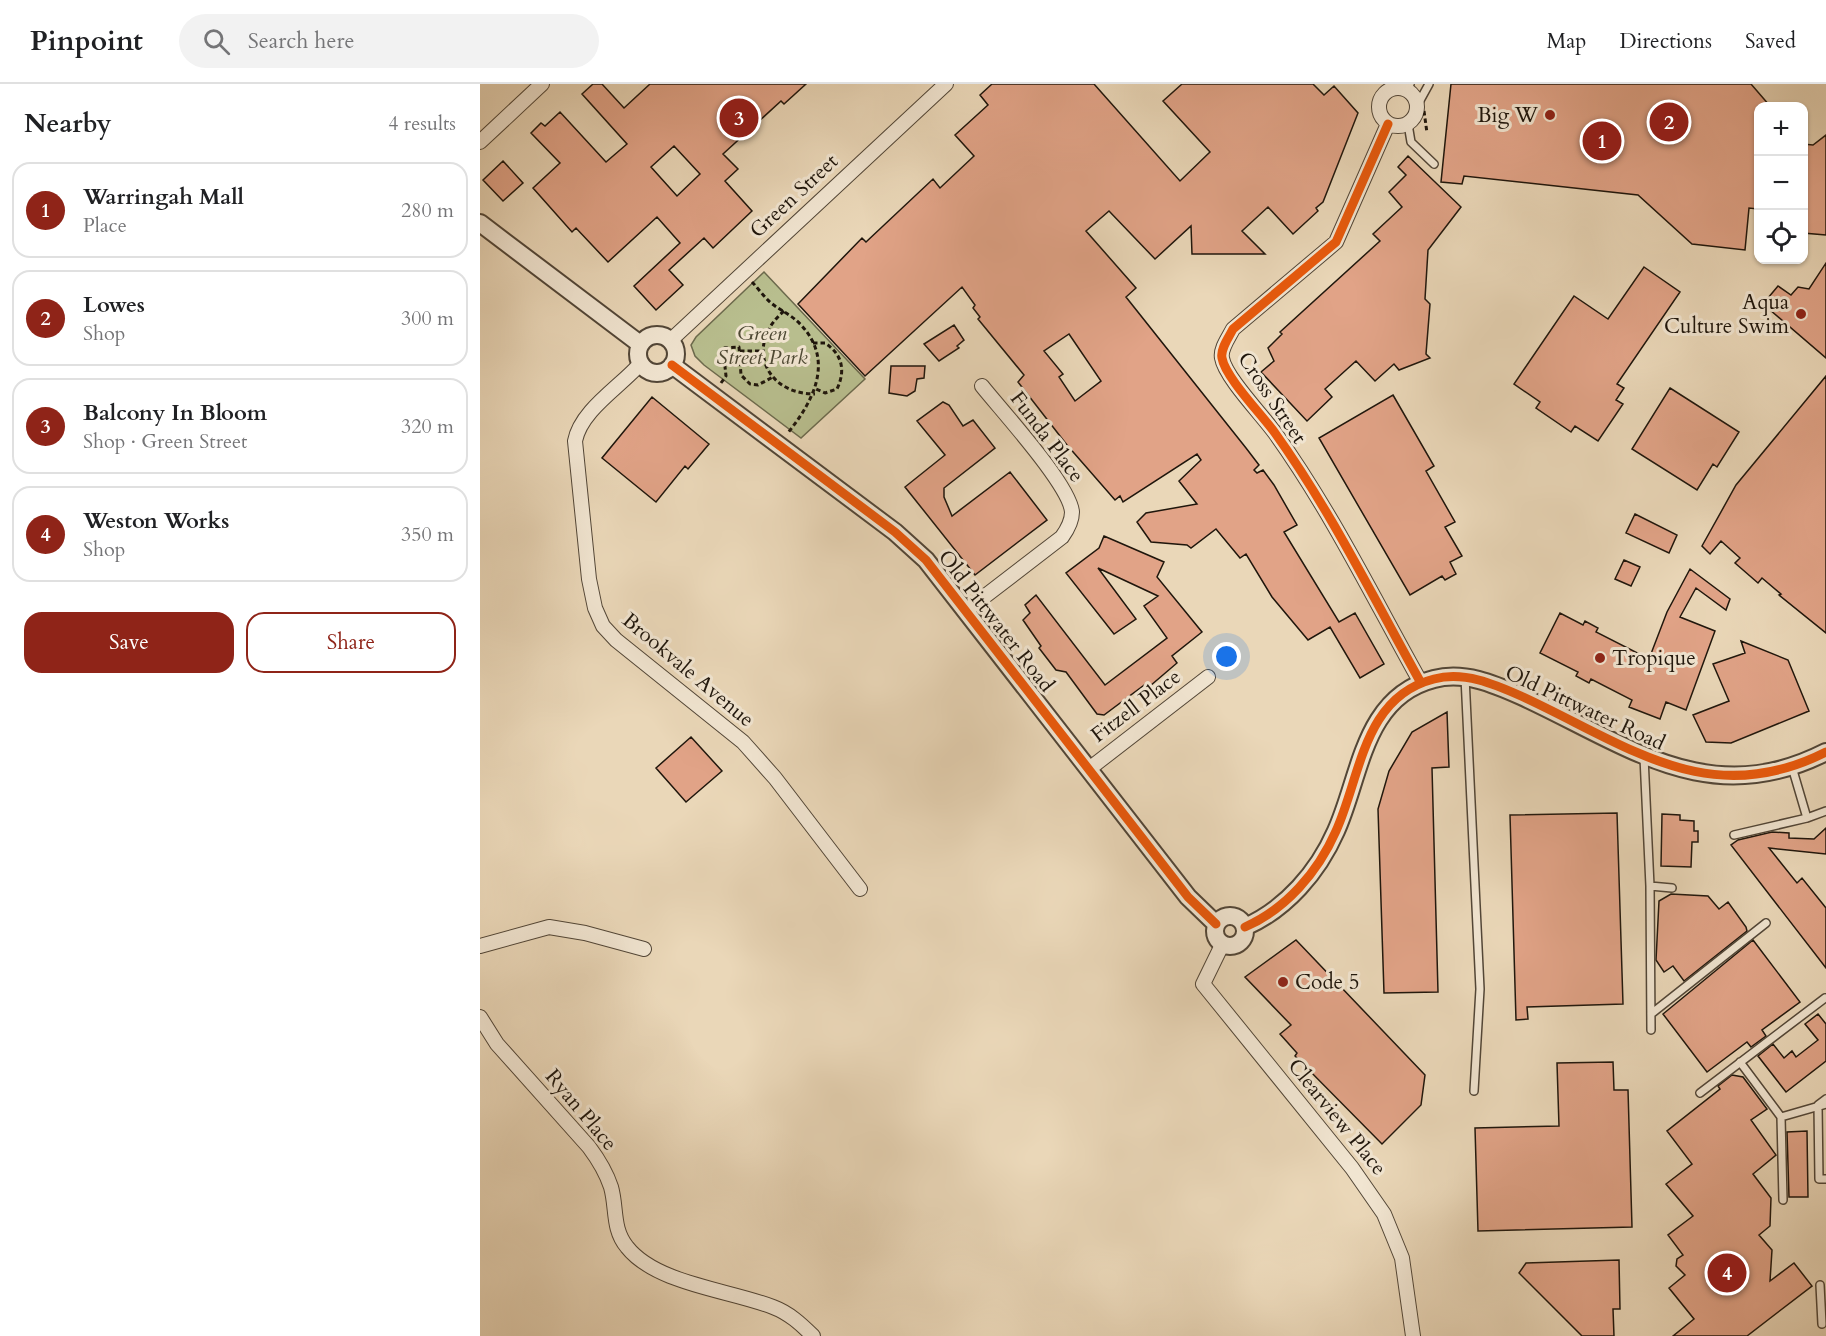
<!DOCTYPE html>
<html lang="en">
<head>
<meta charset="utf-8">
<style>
	:root { --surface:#fff; --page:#f2f2f2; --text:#202124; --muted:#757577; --line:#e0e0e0; --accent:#8f2418 }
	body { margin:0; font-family:Cardo,serif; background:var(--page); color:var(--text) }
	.controls { position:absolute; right:18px; top:18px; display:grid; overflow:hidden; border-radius:12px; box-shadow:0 2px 4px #0004 }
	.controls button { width:54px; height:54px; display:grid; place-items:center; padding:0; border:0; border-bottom:2px solid var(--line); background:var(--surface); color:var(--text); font:30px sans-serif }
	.you { position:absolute; left:747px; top:573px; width:21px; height:21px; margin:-15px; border:4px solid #fff; border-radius:50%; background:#1a73e8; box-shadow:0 0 0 9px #1a73e833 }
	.badge { display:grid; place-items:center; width:39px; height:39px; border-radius:50%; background:var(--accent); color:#fff; font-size:20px; font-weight:700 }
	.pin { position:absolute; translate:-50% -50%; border:3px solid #fff; box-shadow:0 2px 6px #0006 }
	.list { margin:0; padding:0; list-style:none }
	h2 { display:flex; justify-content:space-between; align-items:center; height:78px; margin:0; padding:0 24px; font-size:26px }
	h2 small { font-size:20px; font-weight:400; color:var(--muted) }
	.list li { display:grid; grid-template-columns:39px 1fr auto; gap:18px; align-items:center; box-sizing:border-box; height:96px; margin:0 12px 12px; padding:0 12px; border:2px solid var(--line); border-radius:18px }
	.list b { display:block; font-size:22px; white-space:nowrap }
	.list p { margin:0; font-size:20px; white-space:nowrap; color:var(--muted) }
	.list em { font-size:20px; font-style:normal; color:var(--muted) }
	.actions { display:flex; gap:12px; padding:18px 24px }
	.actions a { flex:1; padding:14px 0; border:2px solid var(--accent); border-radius:18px; text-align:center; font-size:21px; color:var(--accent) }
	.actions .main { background:var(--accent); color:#fff }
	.icon { flex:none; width:33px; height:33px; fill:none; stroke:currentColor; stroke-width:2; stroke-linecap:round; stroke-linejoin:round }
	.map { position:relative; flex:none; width:1346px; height:1252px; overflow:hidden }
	header { display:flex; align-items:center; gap:36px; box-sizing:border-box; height:84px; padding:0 30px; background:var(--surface); border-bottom:2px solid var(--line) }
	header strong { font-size:28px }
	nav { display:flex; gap:33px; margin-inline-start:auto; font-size:21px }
	.search { width:420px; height:54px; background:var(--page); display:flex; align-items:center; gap:15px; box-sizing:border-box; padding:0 21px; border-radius:33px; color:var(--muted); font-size:22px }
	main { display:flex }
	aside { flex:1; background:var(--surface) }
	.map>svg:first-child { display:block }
	.green { fill:#b8be8e; stroke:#6c6a4d; stroke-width:1.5 }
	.building { fill:#e1a387; stroke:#1f160c; stroke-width:1.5; fill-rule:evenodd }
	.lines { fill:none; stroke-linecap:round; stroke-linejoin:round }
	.service-casing { stroke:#524637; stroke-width:10 }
	.minor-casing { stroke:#524637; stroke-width:16 }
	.tertiary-casing { stroke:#524637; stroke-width:20 }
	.path { stroke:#1f160c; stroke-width:3; stroke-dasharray:4.5 3; stroke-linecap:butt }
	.service { stroke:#f1e5d1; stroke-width:7 }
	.minor { stroke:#f1e5d1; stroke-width:14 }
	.tertiary { stroke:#f1e5d1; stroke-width:16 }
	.cycleway-casing { stroke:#f1e5d1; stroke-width:13 }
	.cycleway { stroke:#e8590c; stroke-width:9 }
	.poi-dot { fill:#8f2418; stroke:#f1e5d1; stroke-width:2 }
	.labels { text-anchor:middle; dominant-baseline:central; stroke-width:6; stroke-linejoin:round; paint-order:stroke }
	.poi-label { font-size:21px; fill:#1f160c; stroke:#f1e5d1; text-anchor:end }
	.street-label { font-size:21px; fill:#1f160c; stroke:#f1e5d1 }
	.park-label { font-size:21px; font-style:italic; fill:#4d4833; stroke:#f1e5d1 }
</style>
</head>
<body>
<header>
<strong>Pinpoint</strong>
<div class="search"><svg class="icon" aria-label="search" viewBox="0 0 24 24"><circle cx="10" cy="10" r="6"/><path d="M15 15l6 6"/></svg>Search here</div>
<nav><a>Map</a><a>Directions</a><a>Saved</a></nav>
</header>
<main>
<aside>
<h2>Nearby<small>4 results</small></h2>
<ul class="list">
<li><span class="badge">1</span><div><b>Warringah Mall</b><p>Place</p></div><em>280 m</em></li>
<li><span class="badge">2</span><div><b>Lowes</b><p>Shop</p></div><em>300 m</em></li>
<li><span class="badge">3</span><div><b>Balcony In Bloom</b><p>Shop · Green Street</p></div><em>320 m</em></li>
<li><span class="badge">4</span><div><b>Weston Works</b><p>Shop</p></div><em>350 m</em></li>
</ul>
<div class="actions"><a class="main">Save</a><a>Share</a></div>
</aside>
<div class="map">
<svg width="1346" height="1252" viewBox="0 0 1346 1252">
	<rect width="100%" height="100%" fill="#ead7b8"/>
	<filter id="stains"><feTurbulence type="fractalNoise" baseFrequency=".00333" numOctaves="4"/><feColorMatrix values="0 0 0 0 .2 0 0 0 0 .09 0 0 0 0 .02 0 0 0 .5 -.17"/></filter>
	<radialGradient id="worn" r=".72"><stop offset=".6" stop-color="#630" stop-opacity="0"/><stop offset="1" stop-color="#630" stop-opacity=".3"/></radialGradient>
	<path class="green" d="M284 188 385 295 321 354 224 281 215 272 211 261 216 253Z"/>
	<path class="building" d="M113 0H122L144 24 170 0H326L304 20 301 17 243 70 258 85 245 97 272 127 233 164 224 154 189 186 203 201 176 226 154 202 200 159 177 133 128 178 96 144 92 148 53 104 80 79 51 49 61 39 65 42 80 28 126 78 147 60 102 10ZM194 62 220 90 197 112 171 83Z
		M512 0H614L700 97 730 68 683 17 702 0H833L844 11 854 2 878 29 843 118 836 124 838 127 813 150 788 123 762 147 785 170H712L711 142 675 175 629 127 606 147 656 204 646 213 766 364 779 381 774 386 777 389 783 386 794 401 817 441 804 448 859 538 875 529 904 580 880 594 850 543 828 556 792 513 766 470 760 474 736 445 711 464 707 461 671 458 657 438 666 429 717 420 699 397 721 376 717 370 643 418 640 412 635 416 587 361 538 298 544 291 498 235 500 233 493 224 495 221 482 203 385 292 318 220 382 154 386 158 453 95 460 104 494 72 475 51 508 21 500 11ZM589 250 621 297 595 317 579 293 583 290 564 267Z
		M971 0H1271L1290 22H1278V125L1269 124 1265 166 1212 160 1158 111 984 92 982 100 961 98Z
		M1346 51V151L1323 149V60L1333 61Z
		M928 72 981 123 948 166 945 215 950 220 946 270 950 274 919 286 914 280 895 297 876 277 845 305 852 313 827 337 781 288 794 277 788 264 802 250 800 248 900 157 893 150 922 123 909 108 926 91 918 83Z
		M23 77 43 99 23 117 3 96Z
		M1346 179V274L1283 220 1298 202 1311 211 1318 203 1329 205Z
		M1164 183 1200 208 1137 300 1144 304 1136 316 1143 320 1118 357 1095 342 1091 348 1056 324 1060 318 1034 300 1094 212 1128 235Z
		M474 241 484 256 477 262 479 264 459 277 444 260Z
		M411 282H445L444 294 437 295 435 307 427 312 409 309Z
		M1346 292V549L1299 511 1301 510 1282 494 1278 499 1255 479 1260 474 1241 457 1230 470 1222 462 1256 401Z
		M1190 304 1259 348 1237 383 1233 380 1217 406 1152 365Z
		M913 311 954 382 946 387 975 438 965 443 982 472 970 478 976 490 965 496 962 492 930 511 839 354Z
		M172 313 229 360 208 385 205 382 176 418 122 374Z
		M463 318 469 321 483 342 493 336 515 364 464 404V413L472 432 530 388 567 436 495 491 425 403 465 371 437 337Z
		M1155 430 1197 451 1189 469 1146 449Z
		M624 452 684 478 677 493 722 548 692 572 697 579 670 602 667 599 624 631 617 630 586 588 576 586 559 564 561 562 543 536 550 529 545 521 556 511 625 601 687 554 664 522 678 512 618 484 656 535 634 550 586 489 619 464Z
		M1144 476 1160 483 1151 502 1135 495Z
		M1210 485 1250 515 1246 526 1216 504 1200 533 1235 547 1206 626 1186 618 1180 635 1149 623 1152 616 1111 595 1109 599 1096 592 1098 588 1060 569 1080 529 1103 541 1105 537 1118 544 1116 548 1169 575 1187 528Z
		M1261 557 1308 576 1329 627 1251 659 1226 658 1213 631 1249 617 1233 580 1265 569Z
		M967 628 969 683 952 684 958 908 904 909 898 725 909 687 932 648Z
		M211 653 242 687 206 718 176 684Z
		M1137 729 1143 920 1047 923 1048 935 1036 936 1030 731Z
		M1182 730 1200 731V736L1214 737V747H1218V758H1212L1211 783 1181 782Z
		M1346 744V770L1289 764 1317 799 1322 794 1346 824V884L1251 761 1258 756 1292 748 1309 749V754L1334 755Z
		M1191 810 1228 812 1239 825 1248 818 1266 843 1267 847 1204 897 1193 882 1184 888 1176 876 1179 817Z
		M816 856 945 991 941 1021 902 1060 815 972 817 969 800 950 811 941 765 893Z
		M1273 856 1320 918 1282 946 1286 952 1271 963 1267 958 1227 988 1183 930Z
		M1338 930 1346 940V977L1306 1008 1278 972 1293 960 1304 974 1312 967 1316 973 1338 956 1325 940Z
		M1133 978 1134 1006H1148L1152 1143 998 1147 995 1044 1079 1042 1077 979Z
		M1252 991 1263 993 1287 1025 1271 1036 1296 1071 1273 1090 1291 1114 1290 1142 1279 1151 1292 1166 1290 1197 1314 1179 1332 1202 1267 1252H1193L1214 1235 1189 1204 1205 1191 1196 1182 1197 1175 1203 1171 1188 1151 1213 1132 1186 1100 1212 1080 1187 1047 1240 1005 1238 1002Z
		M1327 1047 1328 1113H1309L1307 1048Z
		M1139 1176 1140 1225H1133L1134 1252H1102L1039 1189 1046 1179Z"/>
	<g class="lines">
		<g class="service-casing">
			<path id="service" d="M926 5 930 0
				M938 20 949 0
				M928 40 931 58 954 80
				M985 593 1000 905 994 1007
				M1164 673 1170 802 1171 946
				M1327 734 1346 727
				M1254 751 1327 734 1312 683
				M1170 802 1192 804
				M1171 930 1286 839
				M1260 978 1301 1033 1346 1020
				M1220 1009 1345 914
				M1346 1015 1338 1021 1339 1095H1346
				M1301 1033 1303 1116
				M1340 1201 1342 1240"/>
		</g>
		<g class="minor-casing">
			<path id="minor" d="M899 23a19 19 0 1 1 38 0a19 19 0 1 1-38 0Z
				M908 40 856 158 753 245C749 253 740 265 742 274 745 293 783 332 795 349 851 427 894 515 941 599
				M0 58 62 0
				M191 256 466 0
				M161 279C140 303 101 326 95 357L109 495 115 524 123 542 136 556 263 658 295 694 380 805
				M487 526 582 453C587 446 592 438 592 428 590 401 521 326 502 302
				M609 685 728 593
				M742 861 723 900 872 1084 904 1130 922 1174 933 1252
				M0 862 69 843 105 849 164 865
				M0 933 17 960 109 1063C118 1075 126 1088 131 1103 137 1124 132 1145 147 1163 176 1200 250 1206 293 1223 309 1229 321 1240 333 1252"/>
		</g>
		<g class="tertiary-casing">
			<path id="tertiary" d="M0 139 160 260
				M158 270a19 19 0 1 1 38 0a19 19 0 1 1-38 0Z
				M192 281 415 448 446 476 708 813 736 840
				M735 847a15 15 0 1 1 30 0a15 15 0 1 1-30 0Z
				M765 843C806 825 838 788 856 747 881 692 883 613 954 595 984 587 1014 600 1041 612 1146 660 1228 728 1346 668"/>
		</g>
		<path class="path" d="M944 27 947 49
			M272 198C278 204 284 213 291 219 301 227 312 231 321 241 355 277 333 318 307 350
			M304 227C265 260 284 310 335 310
			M333 259H345C362 270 366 286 357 305L345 309 336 305
			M260 267H283
			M241 299 246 292 243 264 259 263 261 291 270 300 278 301 293 293"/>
		<use href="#service" class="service"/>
		<use href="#minor" class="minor"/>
		<use href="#tertiary" class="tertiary"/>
		<g class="cycleway-casing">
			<path id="cycleway" d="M908 40 856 158 753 245C749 253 740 265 742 274 745 293 783 332 795 349 851 427 894 515 941 599
				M192 281 415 448 446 476 708 813 736 840
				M765 843C806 825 838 788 856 747 881 692 883 613 954 595 984 587 1014 600 1041 612 1146 660 1228 728 1346 668"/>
		</g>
		<use href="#cycleway" class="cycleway"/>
	</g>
	<g class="poi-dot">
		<circle cx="1070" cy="31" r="6"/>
		<circle cx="1321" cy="230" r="6"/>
		<circle cx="1120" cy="574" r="6"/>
		<circle cx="803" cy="898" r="6"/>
	</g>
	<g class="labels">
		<g class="poi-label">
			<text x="1058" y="31">Big W</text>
			<text x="1309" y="218">Aqua<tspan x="1309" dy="24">Culture Swim</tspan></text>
			<text x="1132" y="574" text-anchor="start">Tropique</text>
			<text x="815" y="898" text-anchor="start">Code 5</text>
		</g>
		<g class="street-label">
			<text transform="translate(314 112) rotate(-43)">Green Street</text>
			<text transform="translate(792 314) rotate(56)">Cross Street</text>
			<text transform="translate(567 353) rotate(53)">Funda Place</text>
			<text transform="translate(516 537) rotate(52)">Old Pittwater Road</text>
			<text transform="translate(208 586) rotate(40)">Brookvale Avenue</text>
			<text transform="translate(656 622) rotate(-37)">Fitzell Place</text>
			<text transform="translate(1105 624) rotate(25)">Old Pittwater Road</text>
			<text transform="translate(101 1026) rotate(50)">Ryan Place</text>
			<text transform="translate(857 1033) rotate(51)">Clearview Place</text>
		</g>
		<g class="park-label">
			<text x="282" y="249">Green<tspan x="282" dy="24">Street Park</tspan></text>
		</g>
	</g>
	<rect width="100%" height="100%" filter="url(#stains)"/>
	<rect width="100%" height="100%" fill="url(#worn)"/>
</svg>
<div class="controls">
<button>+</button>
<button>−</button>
<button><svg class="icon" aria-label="locate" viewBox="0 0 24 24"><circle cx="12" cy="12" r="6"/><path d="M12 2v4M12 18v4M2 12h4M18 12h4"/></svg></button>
</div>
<div class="you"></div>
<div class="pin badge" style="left:1122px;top:57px">1</div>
<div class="pin badge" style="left:1189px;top:38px">2</div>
<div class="pin badge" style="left:259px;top:34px">3</div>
<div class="pin badge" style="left:1247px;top:1189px">4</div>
</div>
</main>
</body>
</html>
